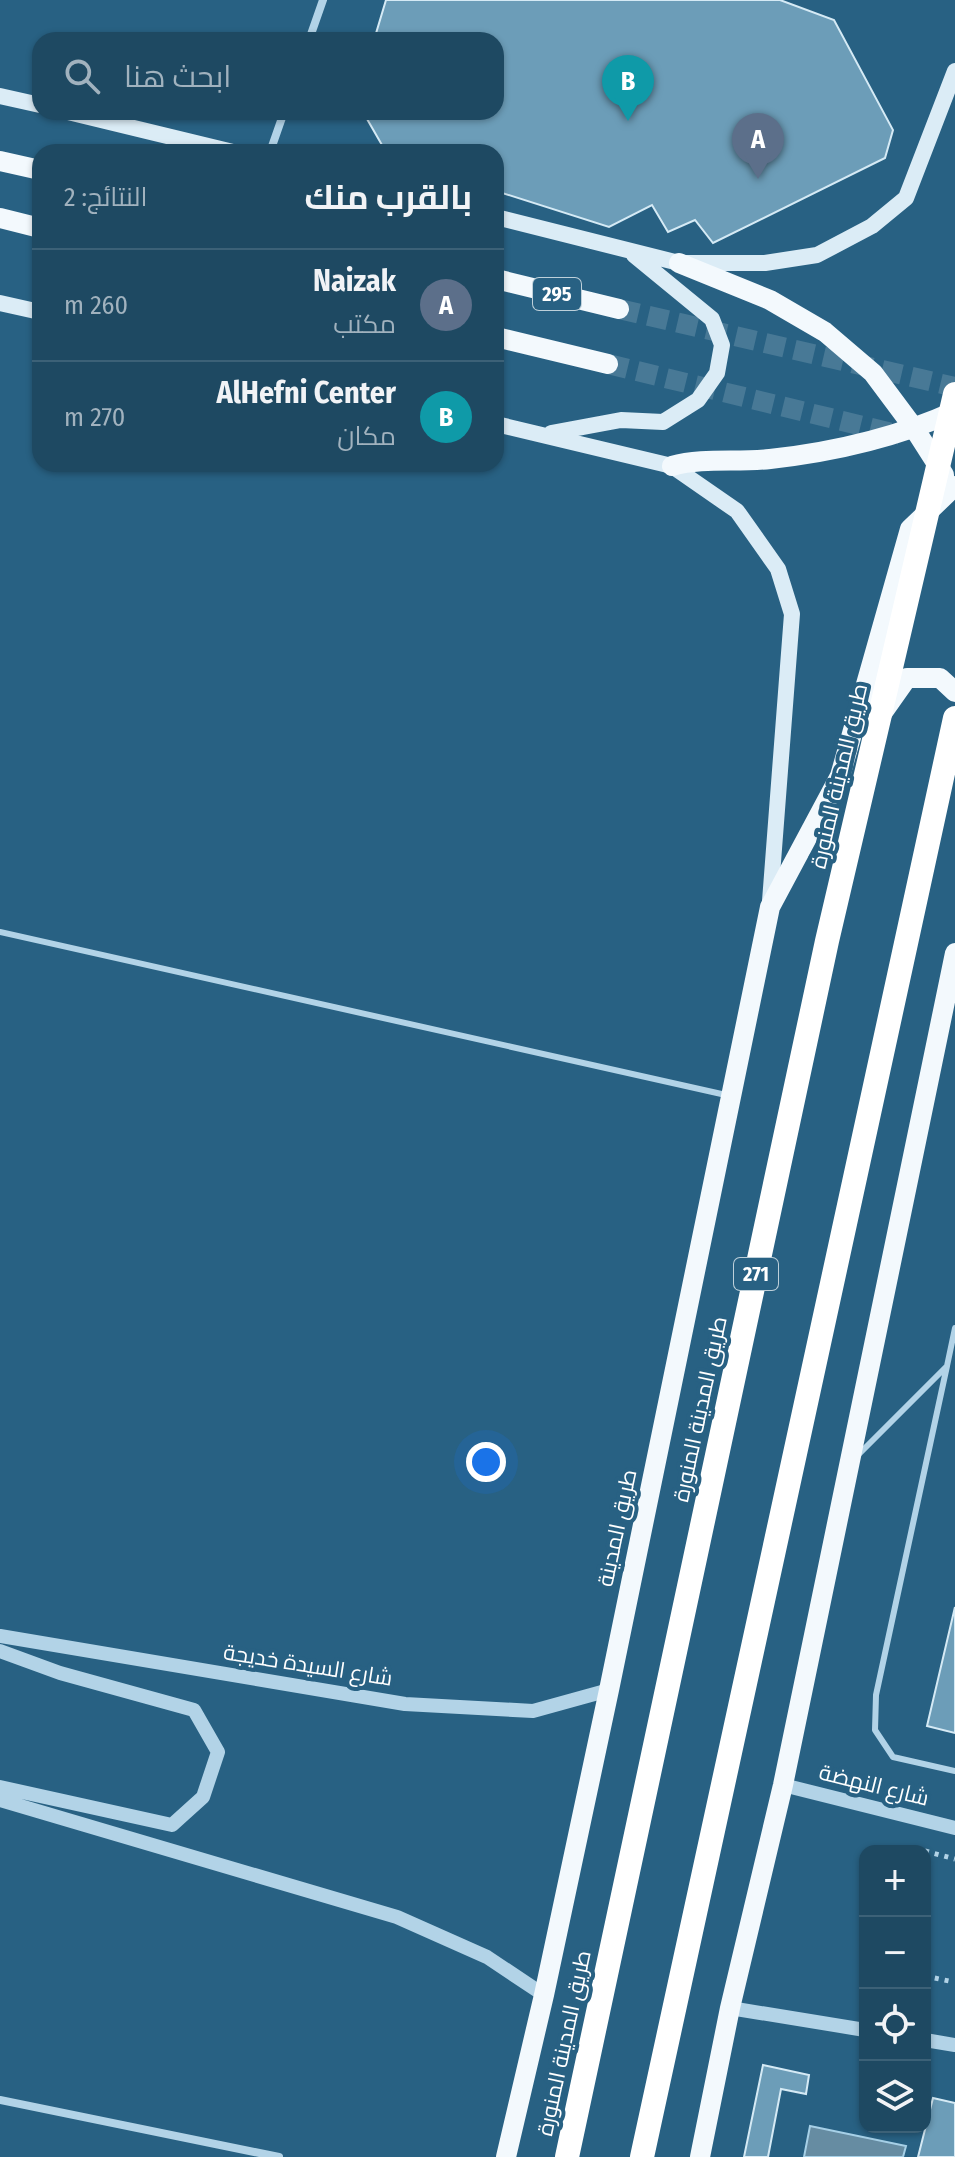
<!DOCTYPE html>
<html lang="ar">
<head>
<meta charset="utf-8">
<style>
	:root { --surface:#1e4962; --page:#265068; --text:#f1f3f6; --muted:#a1b2be; --line:#3c6177; --accent:#e69b98 }
	body { margin:0; font-family:"Fira Sans Condensed",Cairo,sans-serif; background:var(--page); color:var(--text); direction:rtl }
	.controls { position:absolute; right:24px; bottom:24px; display:grid; overflow:hidden; border-radius:16px; box-shadow:0 2px 6px #0004 }
	.controls button { width:72px; height:72px; display:grid; place-items:center; padding:0; border:0; border-bottom:2px solid var(--line); background:var(--surface); color:var(--text); font:40px sans-serif }
	.you { position:absolute; left:486px; top:1462px; width:28px; height:28px; margin:-20px; border:6px solid #fff; border-radius:50%; background:#1a73e8; box-shadow:0 0 0 12px #1a73e833 }
	.badge { display:grid; place-items:center; width:52px; height:52px; border-radius:50%; background:var(--accent); color:#fff; font-size:26px; font-weight:700 }
	.pin { position:absolute; translate:-50% -66px; filter:drop-shadow(0 2px 4px #0008) }
	.pin::after { content:''; position:absolute; top:42px; width:28px; height:24px; background:inherit; clip-path:polygon(0 0,100% 0,50% 100%) }
	.list { margin:0; padding:0; list-style:none }
	h2 { display:flex; justify-content:space-between; align-items:center; height:104px; margin:0; padding:0 32px; font-size:34px }
	h2 small { font-size:26px; font-weight:400; color:var(--muted) }
	.list li { display:grid; grid-template-columns:52px 1fr auto; gap:24px; align-items:center; box-sizing:border-box; height:112px; padding:0 32px; border-top:2px solid var(--line) }
	.list b { display:block; font-size:30px; white-space:nowrap }
	.list p { margin:0; font-size:26px; white-space:nowrap; color:var(--muted) }
	.list em { font-size:26px; font-style:normal; color:var(--muted) }
	.icon { flex:none; width:44px; height:44px; fill:none; stroke:currentColor; stroke-width:2; stroke-linecap:round; stroke-linejoin:round }
	.map { position:relative; flex:none; width:955px; height:2157px; overflow:hidden; direction:ltr }
	.search { position:absolute; background:var(--surface); box-shadow:0 2px 6px #0004; left:32px; top:32px; width:472px; height:88px; display:flex; align-items:center; gap:20px; box-sizing:border-box; padding:0 28px; border-radius:24px; color:var(--muted); font-size:30px }
	.panel { position:absolute; background:var(--surface); box-shadow:0 2px 6px #0004; left:32px; top:144px; width:472px; height:328px; border-radius:24px; direction:rtl }
	.map>svg:first-child { display:block }
	.water { fill:#668ca2; stroke:#a6d0e7; stroke-width:2 }
	.building { fill:#6c9db8; stroke:#d5eaf5; stroke-width:2 }
	.lines { fill:none; stroke-linecap:round; stroke-linejoin:round }
	.primary-tunnel { stroke:#487996; stroke-width:20; stroke-dasharray:20 10; stroke-linecap:butt }
	.path { stroke:#b2d3e7; stroke-width:5; stroke-dasharray:4 6; stroke-linecap:butt }
	.service { stroke:#b2d3e7; stroke-width:6 }
	.minor { stroke:#b2d3e7; stroke-width:8 }
	.tertiary { stroke:#b2d3e7; stroke-width:14 }
	.secondary { stroke:#dbecf6; stroke-width:16 }
	.primary { stroke:#f3f9fd; stroke-width:20 }
	.motorway { stroke:#fff; stroke-width:24 }
	.labels { text-anchor:middle; dominant-baseline:central; stroke-width:8; stroke-linejoin:round; paint-order:stroke }
	.shield { fill:#286183; stroke:#bed0da; stroke-width:2 }
	.shield-label { font-size:20px; font-weight:bold; fill:#fff }
	.street-label { font-size:22px; fill:#fff; stroke:#286183 }
</style>
</head>
<body>
<div class="map">
<svg width="955" height="2157" viewBox="0 0 955 2157">
	<rect width="100%" height="100%" fill="#286183"/>
	<path class="water" d="M810 2126 906 2146 903 2157H804Z"/>
	<path class="building" d="M386 0H780L834 20 893 130 885 158 713 243 695 220 668 232 652 205 609 227 496 191V152H386L363 112H496V40H374Z
		M955 1607V1733L927 1726Z
		M763 2065 809 2075 806 2094 781 2089 768 2157H744Z
		M933 2098 955 2103V2157H918Z"/>
	<g class="lines">
		<path class="primary-tunnel" d="M619 309 955 387
			M608 364 900 435"/>
		<path class="path" d="M925 1851 955 1859
			M925 1976 949 1981"/>
		<path class="service" d="M0 932 726 1095
			M947 1366 876 1695 875 1730 893 1757 955 1771
			M859 1454 947 1366 955 1328"/>
		<path class="minor" d="M309 40 323 0
			M270 152 284 112
			M0 2100 279 2157"/>
		<path class="tertiary" d="M0 1636 405 1704 533 1711 609 1690
			M0 1651 60 1673 194 1710 218 1752 203 1797 172 1825 0 1787
			M783 1785 955 1828
			M0 1800 397 1917 487 1957 544 1995
			M730 2008 865 2030
			M925 2040 955 2045"/>
		<path class="secondary" d="M0 96 40 105
			M68 112 233 152
			M496 217 679 263H765L817 255 872 226 906 198 955 71
			M0 303 40 312
			M496 424 672 466 737 511 778 569 792 614 770 901
			M551 433 621 420 663 422 698 400 717 373 722 345 712 319 634 255"/>
		<path class="primary" d="M0 161 40 170
			M0 218 40 228
			M679 263 770 300 825 332 873 373 914 428 944 475
			M496 279 619 309
			M496 337 608 364
			M672 466C704 457 737 463 770 459 832 452 898 437 955 411
			M883 712 907 678H940L955 692
			M506 2157 544 1995 609 1690 770 907 840 776 910 529 955 486
			M700 2157 730 2008 783 1785 955 953"/>
		<path class="motorway" d="M567 2157 827 941 955 394
			M642 2157 955 718"/>
	</g>
	<g class="labels">
		<g class="shield">
			<rect x="533" y="278" width="48" height="32" rx="6"/>
			<rect x="734" y="1258" width="44" height="32" rx="6"/>
		</g>
		<g class="shield-label">
			<text x="557" y="294">295</text>
			<text x="756" y="1274">271</text>
		</g>
		<g class="street-label">
			<text transform="translate(839 776) rotate(-77)">طريق المدينة المنورة</text>
			<text transform="translate(700 1409) rotate(-78)">طريق المدينة المنورة</text>
			<text transform="translate(617 1528) rotate(-78)">طريق المدينة</text>
			<text transform="translate(308 1665) rotate(9)">شارع السيدة خديجة</text>
			<text transform="translate(874 1785) rotate(14)">شارع النهضة</text>
			<text transform="translate(564 2043) rotate(-78)">طريق المدينة المنورة</text>
		</g>
	</g>
</svg>
<div class="controls">
<button>+</button>
<button>−</button>
<button><svg class="icon" aria-label="locate" viewBox="0 0 24 24"><circle cx="12" cy="12" r="6"/><path d="M12 2v4M12 18v4M2 12h4M18 12h4"/></svg></button>
<button><svg class="icon" aria-label="layers" viewBox="0 0 24 24"><path d="M12 4l9 5-9 5-9-5zM3 14l9 5 9-5"/></svg></button>
</div>
<div class="you"></div>
<div class="pin badge" style="left:758px;top:179px;background:#5c6f8a">A</div>
<div class="pin badge" style="left:628px;top:121px;background:#0f9aa8">B</div>
<div class="search"><svg class="icon" aria-label="search" viewBox="0 0 24 24"><circle cx="10" cy="10" r="6"/><path d="M15 15l6 6"/></svg>ابحث هنا</div>
<section class="panel">
<h2>بالقرب منك<small>النتائج: 2</small></h2>
<ul class="list">
<li><span class="badge" style="background:#5c6f8a">A</span><div><b>Naizak</b><p>مكتب</p></div><em>260 m</em></li>
<li><span class="badge" style="background:#0f9aa8">B</span><div><b>AlHefni Center</b><p>مكان</p></div><em>270 m</em></li>
</ul>
</section>
</div>
</body>
</html>
